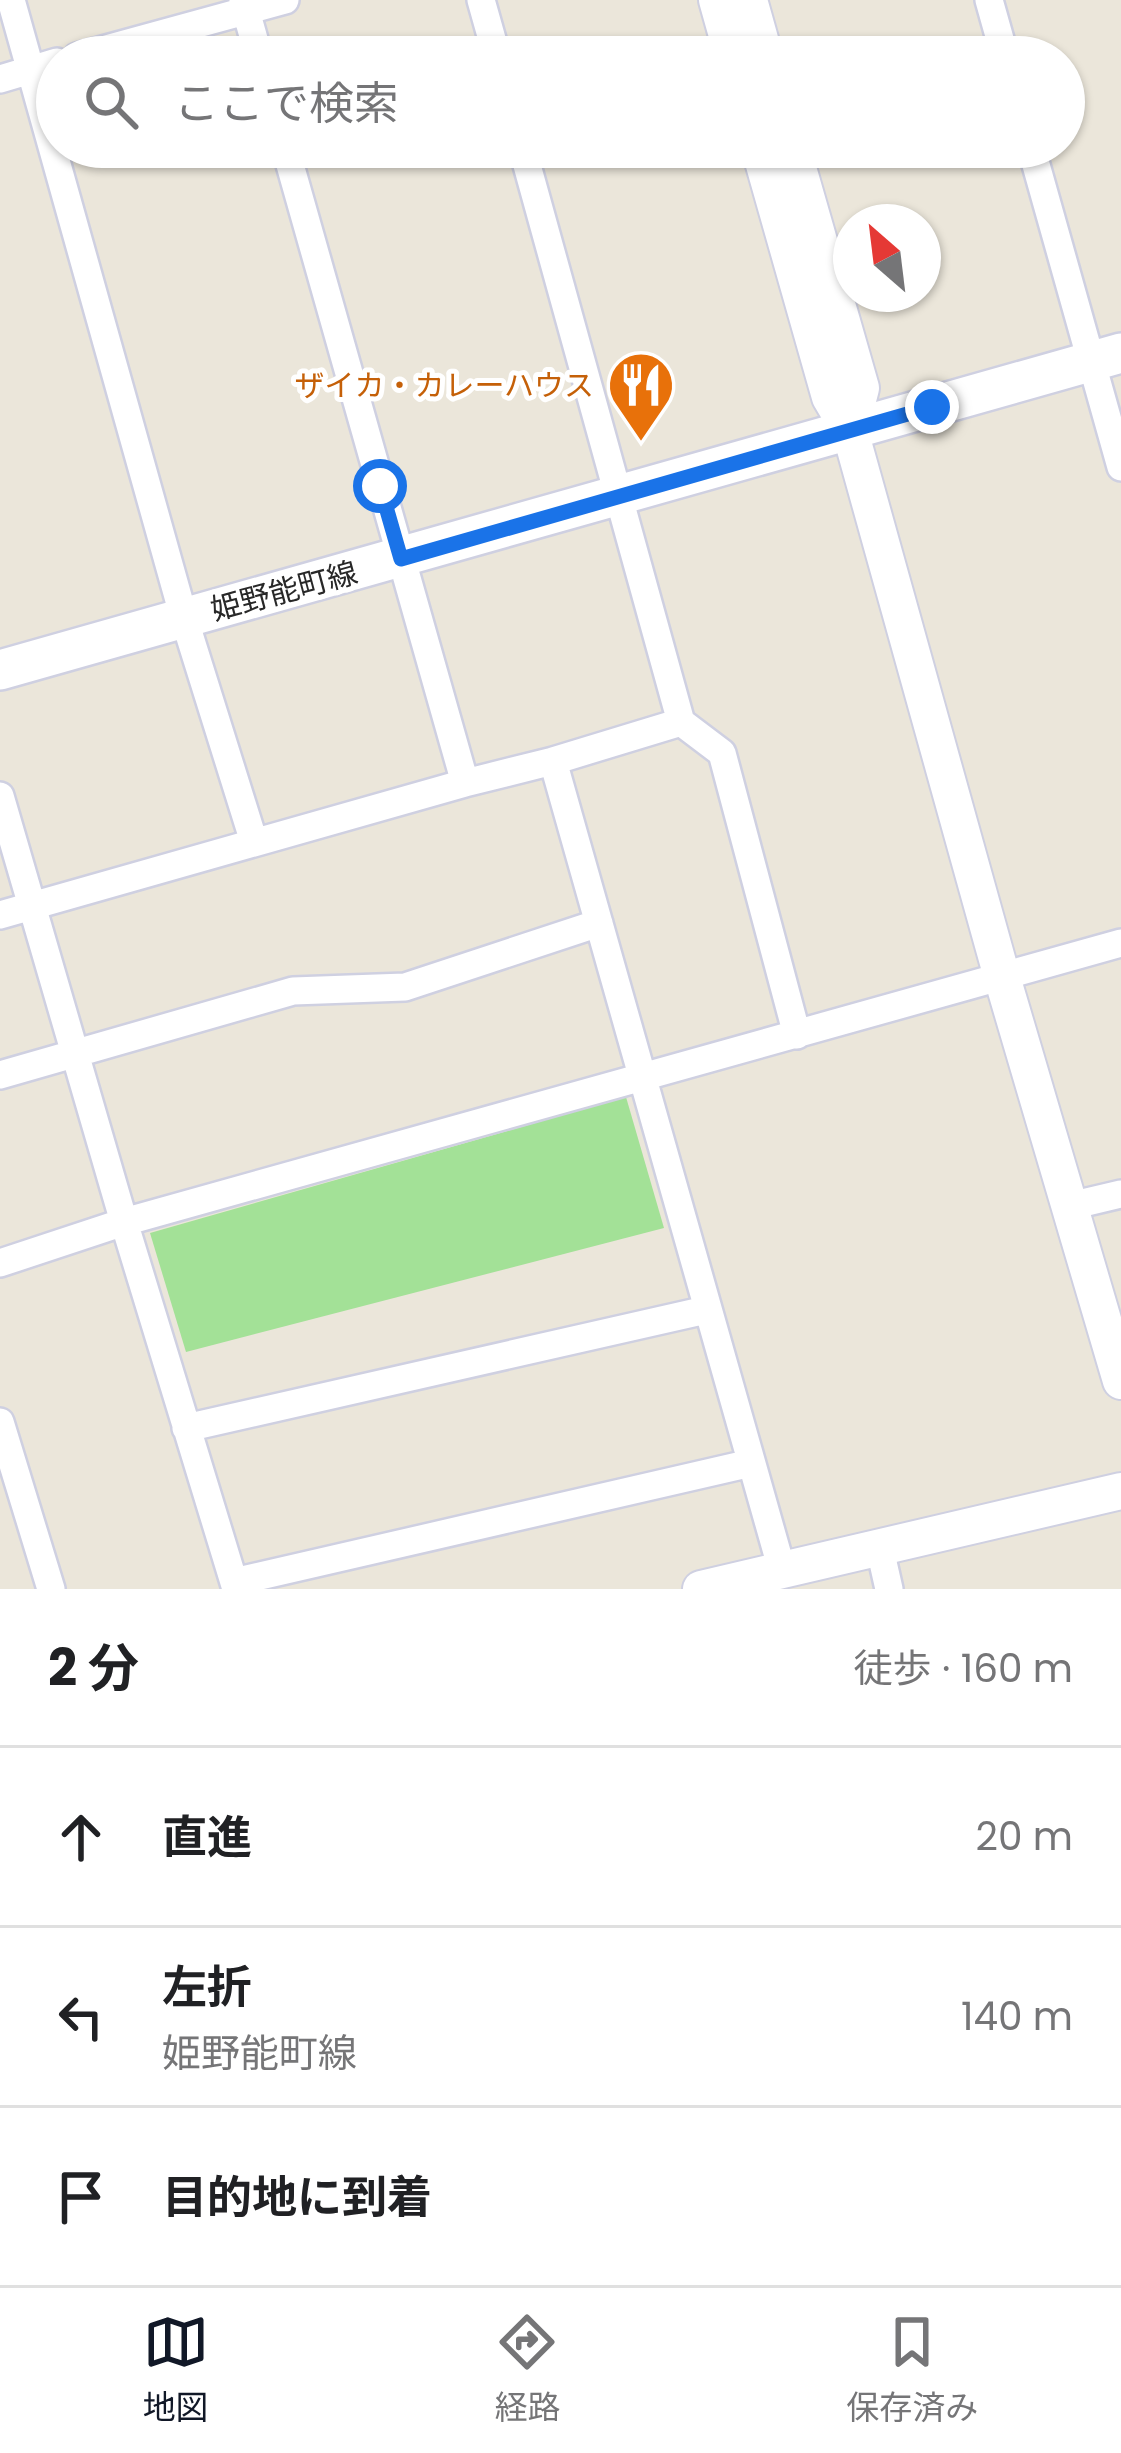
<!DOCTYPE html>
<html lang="ja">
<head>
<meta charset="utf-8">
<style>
	:root { --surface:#fff; --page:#f2f2f2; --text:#202124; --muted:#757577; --line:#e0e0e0; --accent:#111827 }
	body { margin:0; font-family:Poppins,"Noto Sans JP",sans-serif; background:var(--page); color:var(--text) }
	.compass { position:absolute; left:833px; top:204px; width:108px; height:108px; border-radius:50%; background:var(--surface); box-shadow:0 3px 9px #0004; rotate:332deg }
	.stop { position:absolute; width:36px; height:36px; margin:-27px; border:9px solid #1a73e8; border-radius:50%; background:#fff }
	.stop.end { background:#1a73e8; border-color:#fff; box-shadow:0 3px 12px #0008 }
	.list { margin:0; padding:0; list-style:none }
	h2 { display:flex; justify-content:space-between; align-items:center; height:156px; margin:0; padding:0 48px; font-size:51px }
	h2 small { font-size:39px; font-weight:400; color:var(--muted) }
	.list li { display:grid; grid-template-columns:78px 1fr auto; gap:36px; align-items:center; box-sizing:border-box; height:180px; padding:0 48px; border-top:3px solid var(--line) }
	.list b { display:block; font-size:45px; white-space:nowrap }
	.list p { margin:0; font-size:39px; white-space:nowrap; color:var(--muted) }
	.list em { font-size:39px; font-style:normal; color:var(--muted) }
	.icon { flex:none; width:66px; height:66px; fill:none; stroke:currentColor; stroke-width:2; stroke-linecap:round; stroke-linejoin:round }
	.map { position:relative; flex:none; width:1121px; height:1589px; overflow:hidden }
	.search { position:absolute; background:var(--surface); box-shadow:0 3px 9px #0004; left:36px; right:36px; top:36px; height:132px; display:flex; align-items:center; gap:30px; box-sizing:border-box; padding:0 42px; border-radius:66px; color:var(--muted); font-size:45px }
	.sheet { height:696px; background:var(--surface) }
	nav { display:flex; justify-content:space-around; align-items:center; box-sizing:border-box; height:168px; border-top:3px solid var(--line); background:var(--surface); font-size:33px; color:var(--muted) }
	nav a { display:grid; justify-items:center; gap:6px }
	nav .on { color:var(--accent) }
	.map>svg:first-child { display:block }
	.green { fill:#a3e197 }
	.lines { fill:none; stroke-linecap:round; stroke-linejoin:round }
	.minor-casing { stroke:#cfd0e1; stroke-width:32 }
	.tertiary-casing { stroke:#cfd0e1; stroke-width:40 }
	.secondary-casing { stroke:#cfd0e1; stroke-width:44 }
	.minor { stroke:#fff; stroke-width:27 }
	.tertiary { stroke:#fff; stroke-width:36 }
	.secondary { stroke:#fff; stroke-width:39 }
	.route { stroke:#1a73e8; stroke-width:15 }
	.labels { text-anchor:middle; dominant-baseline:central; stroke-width:10; stroke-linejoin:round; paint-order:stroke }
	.food-label { font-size:30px; fill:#c56008; stroke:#fff; text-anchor:end }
	.street-label { font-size:30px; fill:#282828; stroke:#fff }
</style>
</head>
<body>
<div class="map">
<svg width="1121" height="1589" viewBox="0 0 1121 1589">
	<rect width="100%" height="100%" fill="#ebe6da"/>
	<path class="green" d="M626 1097 664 1228 186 1352 150 1233Z"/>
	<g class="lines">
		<g class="minor-casing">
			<path id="minor" d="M11 0 184 618 254 842
				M243 0 259 57
				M481 0 497 57
				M989 0 1005 57
				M77 57 285 0
				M0 79 57 62
				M285 147 465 783 553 761 782 1570
				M522 147 681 722 722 753 797 1035
				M1031 147 1121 467
				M553 761 681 722
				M0 796 124 1222 236 1589
				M0 915 465 783
				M0 1075 293 991 405 987 599 923
				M1070 1206 1121 1194
				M0 1263 124 1222 1121 943
				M0 1422 51 1589
				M186 1428 706 1310
				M880 1549 889 1589
				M234 1582 751 1463"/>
		</g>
		<g class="tertiary-casing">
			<path id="tertiary" d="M717 0 733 57
				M749 0 765 57
				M759 147 830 397 850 431 1002 977 1121 1381
				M792 147 861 388 850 431
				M701 1589 1121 1491"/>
		</g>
		<g class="secondary-casing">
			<path id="secondary" d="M0 670 1121 353"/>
		</g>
		<use href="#minor" class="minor"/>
		<use href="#tertiary" class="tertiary"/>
		<use href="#secondary" class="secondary"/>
	</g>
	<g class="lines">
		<path class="route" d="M380 486 401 559 932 407"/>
	</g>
	<defs>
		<g id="restaurant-pin" transform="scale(3.45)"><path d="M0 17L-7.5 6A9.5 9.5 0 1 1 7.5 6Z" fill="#e8710a" stroke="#fff"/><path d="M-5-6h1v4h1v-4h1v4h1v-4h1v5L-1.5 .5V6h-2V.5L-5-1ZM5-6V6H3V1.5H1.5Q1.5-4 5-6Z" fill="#fff"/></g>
	</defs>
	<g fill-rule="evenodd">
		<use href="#restaurant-pin" x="641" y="385"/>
	</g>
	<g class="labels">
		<g class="food-label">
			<text x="594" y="385">ザイカ・カレーハウス</text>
		</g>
		<g class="street-label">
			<text transform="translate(284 591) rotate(-15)">姫野能町線</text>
		</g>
	</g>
</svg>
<svg class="compass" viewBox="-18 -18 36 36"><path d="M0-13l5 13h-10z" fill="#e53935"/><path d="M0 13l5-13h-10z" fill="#757577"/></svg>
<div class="stop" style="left:380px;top:486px"></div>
<div class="stop end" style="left:932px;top:407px"></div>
<div class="search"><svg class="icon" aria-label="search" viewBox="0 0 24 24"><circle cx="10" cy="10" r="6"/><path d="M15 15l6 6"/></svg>ここで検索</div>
</div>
<section class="sheet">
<h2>2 分<small>徒歩 · 160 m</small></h2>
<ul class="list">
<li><svg class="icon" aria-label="ahead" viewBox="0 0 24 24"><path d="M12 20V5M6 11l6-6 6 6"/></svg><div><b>直進</b></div><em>20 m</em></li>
<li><svg class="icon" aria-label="left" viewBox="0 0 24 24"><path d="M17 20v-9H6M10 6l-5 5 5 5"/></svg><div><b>左折</b><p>姫野能町線</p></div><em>140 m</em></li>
<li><svg class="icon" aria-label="arrive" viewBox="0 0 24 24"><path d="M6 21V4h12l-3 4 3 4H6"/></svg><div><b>目的地に到着</b></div></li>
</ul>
</section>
<nav>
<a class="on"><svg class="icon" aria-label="map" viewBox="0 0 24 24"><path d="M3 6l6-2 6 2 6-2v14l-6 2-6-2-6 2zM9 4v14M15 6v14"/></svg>地図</a>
<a><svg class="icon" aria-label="directions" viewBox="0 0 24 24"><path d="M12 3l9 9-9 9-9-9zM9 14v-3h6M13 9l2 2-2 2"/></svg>経路</a>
<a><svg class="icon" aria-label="saved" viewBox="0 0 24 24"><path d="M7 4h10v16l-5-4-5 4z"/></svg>保存済み</a>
</nav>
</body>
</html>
